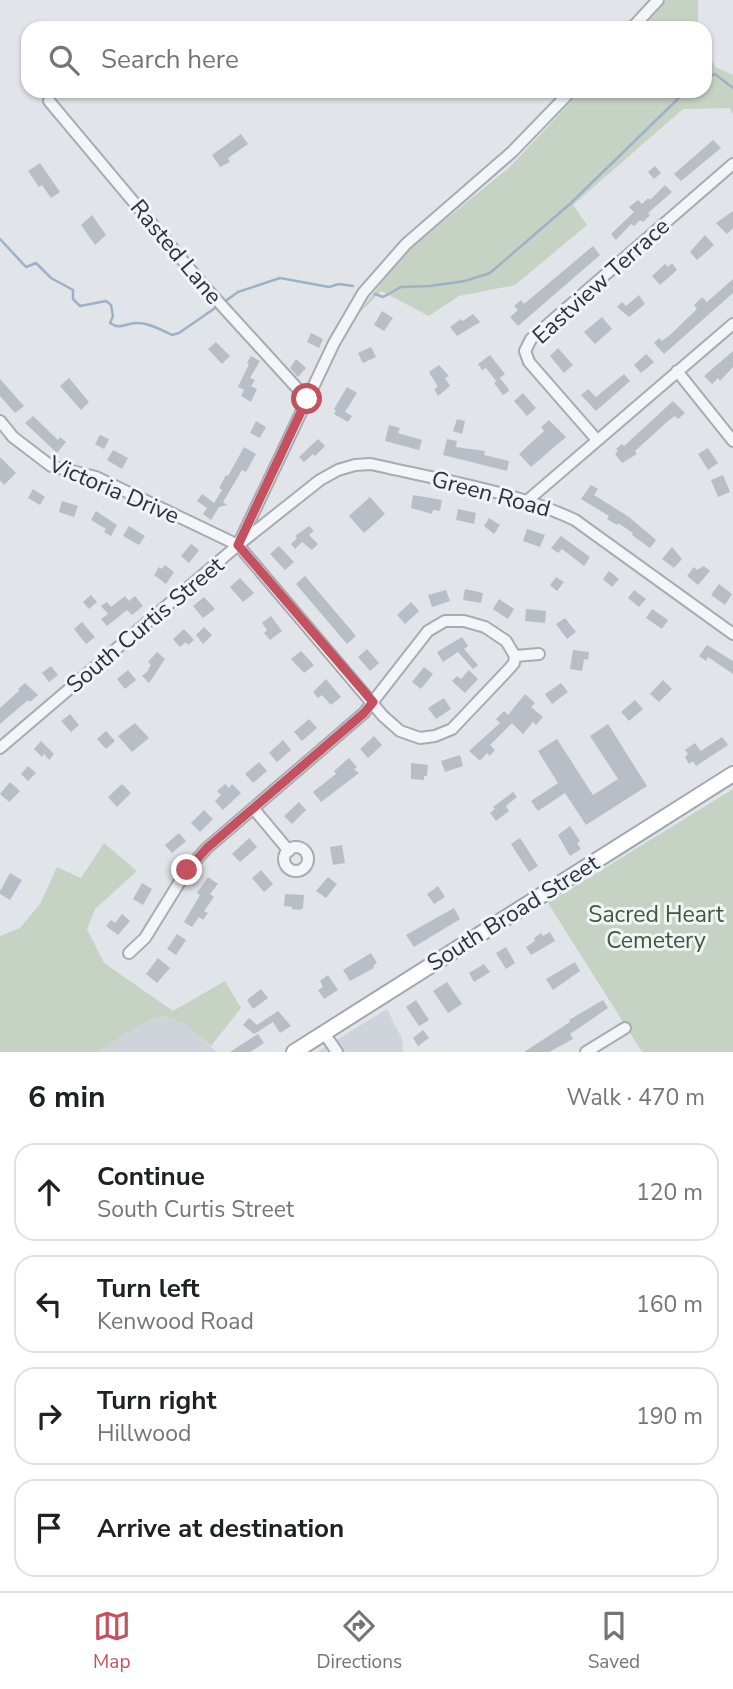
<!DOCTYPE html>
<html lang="en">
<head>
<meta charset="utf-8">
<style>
	:root { --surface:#fff; --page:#f2f2f2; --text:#202124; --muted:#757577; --line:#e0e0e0; --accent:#c3515f }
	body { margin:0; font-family:"Nunito Sans",sans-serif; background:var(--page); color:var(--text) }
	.stop { position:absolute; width:21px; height:21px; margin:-16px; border:5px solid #c3515f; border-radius:50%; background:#fff }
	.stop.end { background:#c3515f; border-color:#fff; box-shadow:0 2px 7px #0008 }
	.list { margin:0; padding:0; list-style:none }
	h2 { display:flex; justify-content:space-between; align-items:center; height:91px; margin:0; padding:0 28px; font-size:30px }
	h2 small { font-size:23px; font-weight:400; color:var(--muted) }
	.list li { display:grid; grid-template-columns:46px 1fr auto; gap:21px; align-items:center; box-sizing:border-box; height:98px; margin:0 14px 14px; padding:0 14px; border:2px solid var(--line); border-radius:21px }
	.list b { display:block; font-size:26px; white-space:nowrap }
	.list p { margin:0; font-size:23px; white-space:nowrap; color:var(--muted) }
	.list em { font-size:23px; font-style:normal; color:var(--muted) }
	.icon { flex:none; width:38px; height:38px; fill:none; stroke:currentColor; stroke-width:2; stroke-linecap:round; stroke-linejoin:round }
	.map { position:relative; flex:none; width:733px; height:1052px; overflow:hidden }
	.search { position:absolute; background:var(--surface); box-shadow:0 2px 5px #0004; left:21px; right:21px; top:21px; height:77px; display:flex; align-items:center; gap:18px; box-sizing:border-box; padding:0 24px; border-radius:21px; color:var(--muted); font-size:26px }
	.sheet { height:539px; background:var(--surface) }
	nav { display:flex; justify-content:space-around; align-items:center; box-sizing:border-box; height:98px; border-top:2px solid var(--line); background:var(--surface); font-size:19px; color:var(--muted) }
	nav a { display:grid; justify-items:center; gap:4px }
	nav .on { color:var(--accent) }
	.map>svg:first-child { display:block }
	.built { fill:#cfd3da }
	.green { fill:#c6d2c3 }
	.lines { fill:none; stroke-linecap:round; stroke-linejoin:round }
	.stream { stroke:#9fb1c6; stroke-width:2.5 }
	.building { fill:#b9bdc5 }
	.minor-casing { stroke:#a7abb3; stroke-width:14 }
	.major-casing { stroke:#a1a8b3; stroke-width:18 }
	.minor { stroke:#f4f5f7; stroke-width:10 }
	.major { stroke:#fff; stroke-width:14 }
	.route { stroke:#c3515f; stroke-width:9 }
	.labels { text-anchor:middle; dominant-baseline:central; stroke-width:6; stroke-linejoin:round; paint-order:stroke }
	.street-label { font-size:23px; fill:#2b323f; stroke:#f1f3f6 }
	.park-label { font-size:23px; fill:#3e5939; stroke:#f1f3f6 }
</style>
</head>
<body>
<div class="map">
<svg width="733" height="1052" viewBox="0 0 733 1052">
	<rect width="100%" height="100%" fill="#e1e4e9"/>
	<path class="built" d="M387 1009 402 1039 403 1052H317Z
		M165 1016 183 1023 217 1052H98L133 1029 154 1018Z"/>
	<path class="green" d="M666 0H698V28H640Z
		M705 45 715 67 733 75V115L730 108 683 109 573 205 587 225 515 285 459 296 429 316 381 291 355 318 382 282 415 244 510 167 581 91H705Z
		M733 789V1052H642L548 903Z
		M104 843 137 871 95 909 87 929 104 963 173 1011 225 981 241 1008 211 1046 183 1023 165 1016 154 1018 133 1029 98 1052H0V936L20 928 40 904 57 867 81 878Z"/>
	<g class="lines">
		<path class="stream" d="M705 79 715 74 733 88
			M0 239 26 267 36 263 51 278 73 290V299L80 306 106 301 111 305 113 316 110 323C121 331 126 322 138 323 150 323 161 330 172 335L179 333 218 306
			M375 294 383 297 401 287 430 286 465 281 490 273 571 203 686 91
			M224 302 238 292 280 278 329 287 339 284 353 286"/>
	</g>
	<path class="building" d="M241 134 248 144 228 158 230 162 220 167 212 155Z
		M713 140 721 148 681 181 674 174Z
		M40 163 60 192 51 198 42 185 39 187 28 171Z
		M655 166 661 173 654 179 648 172Z
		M665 185 672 192 648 213 650 215 643 222 640 220 634 226 631 224 616 240 611 234 634 212 629 207 638 200 642 204 648 198 650 200Z
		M733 211V228L727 234 716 223Z
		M92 215 106 235 95 245 81 225Z
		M705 235 714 245 697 260 690 252Z
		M593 246 600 255 518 326 510 317 518 310 514 306 521 300 524 304Z
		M672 263 677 270 660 285 652 276 665 264 668 267Z
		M733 279V293L664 354 654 343 659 338 662 341 670 335 697 309 694 305 702 297 707 302Z
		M639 295 645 304 629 317 617 307 622 302 626 306Z
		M382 311 393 318 384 331 374 325Z
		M473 314 480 322 457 336 450 327 461 319 463 321Z
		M602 317 612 329 595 344 584 332Z
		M311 333 323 339 319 348 307 342Z
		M216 342 230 356 222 364 208 349Z
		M371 347 376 357 363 363 358 353Z
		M558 348 573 365 564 373 550 356Z
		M733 351V367L720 381 718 378 712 384 704 376Z
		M646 354 654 362 641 373 634 365Z
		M490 355 505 374 496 381 486 368 482 370 478 364Z
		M251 356 260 361 250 378 255 380 251 386 257 389 251 402 241 396 244 390 238 387 249 364 247 363Z
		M296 359 306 368 298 377 290 368Z
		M439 365 449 376 445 378 450 386 438 396 434 389 438 387 429 372Z
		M624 374 630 381 596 411 581 395 588 389 596 397Z
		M69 378 89 402 81 410 60 386Z
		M500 378 508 388 509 391 503 395 494 383Z
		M0 379 24 406 15 413 0 396Z
		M347 387 357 393 345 412 352 416 348 422 334 414 336 411 334 409Z
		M523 393 536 408 527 416 514 401Z
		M673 401 685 413 678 419 675 416 668 421 635 451 637 454 622 463 615 454 618 451 616 449 622 444 624 446Z
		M33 416 58 440 60 437 66 442 57 453 25 423Z
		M457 419 465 421 462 434 453 431Z
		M549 420 566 437 531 467 519 454 544 431 541 427Z
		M256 421 266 427 260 438 250 433Z
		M389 425 400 428 398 433 422 440 419 450 385 441Z
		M100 435 109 439 104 449 95 444Z
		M318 439 325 446 315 456 313 454 304 462 299 457Z
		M447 439 457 441 456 447 485 451 484 455 509 461 507 471 443 455Z
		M244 447 256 454 246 472 242 470 223 502 227 505 219 507 211 520 203 514 207 508 197 501 202 494 214 503 222 490 219 488 226 475 228 476Z
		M708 448 718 463 708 470 698 454Z
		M113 450 128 458 122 469 107 460Z
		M0 457 16 473 4 485 0 480Z
		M723 475 730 492 718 497 711 480Z
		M591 485 598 489 594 495 629 517 656 540 650 548 632 535 633 533 618 523 617 525 607 519 609 516 581 499Z
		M33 489 45 497 40 505 28 498Z
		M413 495 442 500 440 511 433 510 432 514 411 508Z
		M370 497 385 514 364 533 349 516Z
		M62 501 78 506 74 517 59 512Z
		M458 509 476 513 474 524 456 520Z
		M96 511 117 525 111 536 104 532 106 529 91 520Z
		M489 518 500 525 494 534 484 526Z
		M129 526 145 536 139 545 123 536Z
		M309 526 314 531 309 535 318 544 312 550 302 542 295 549 291 544 297 538 295 536Z
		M527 529 545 535 540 547 523 541Z
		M561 536 590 557 584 566 562 549 558 553 551 548Z
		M191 544 199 550 189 563 181 556Z
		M279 546 294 562 285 570 270 554Z
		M672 547 682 559 674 568 662 559Z
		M165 565 174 572 166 584 154 575 159 567 162 569Z
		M704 566 710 571 698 585 687 576 694 567 697 570Z
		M609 571 619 579 612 587 603 579Z
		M305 576 356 636 347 644 296 584Z
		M556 577 564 582 557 591 550 585Z
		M240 578 254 593 243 602 230 587Z
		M719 584 732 594 725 605 711 595Z
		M465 589 483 593 481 603 463 600Z
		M446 590 450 601 432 607 428 595Z
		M634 590 646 599 639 607 628 598Z
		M91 595 97 602 89 609 83 602Z
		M125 596 129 601 135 596 143 606 132 615 127 610 107 626 101 619 108 614 101 606 107 602 111 607Z
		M204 597 215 609 203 618 193 606Z
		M499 599 514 609 508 619 493 609Z
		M411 602 419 611 405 624 397 615Z
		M526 609 546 611 545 623 525 621Z
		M652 609 668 620 662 629 646 618Z
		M271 616 282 631 270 640 264 633 267 630 262 623Z
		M565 618 576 632 567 639 556 624Z
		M82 622 95 637 86 644 74 629Z
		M204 627 212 635 203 644 196 635Z
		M184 629 194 640 188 645 186 642 180 647 173 639Z
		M462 637 468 646 464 649 478 665 473 669 458 652 443 662 437 652Z
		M707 645 733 661V674L708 657 706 661 699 656Z
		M367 649 379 663 370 671 358 657Z
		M573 650 589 652 588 660 584 659 582 671 570 669Z
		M301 651 314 665 304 673 291 659Z
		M157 652 165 659 149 683 142 676 149 670 148 669 151 665 148 662Z
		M51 666 58 675 49 682 42 673Z
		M424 667 433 674 421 689 412 682Z
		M128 670 136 680 125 689 117 679Z
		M469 670 478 679 465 693 452 681 457 676 461 679Z
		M326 679 341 697 331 705 322 695 318 698 313 692Z
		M663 680 672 689 659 702 650 694Z
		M25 683 38 695 30 702 28 700 0 724V708L20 690 18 689Z
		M561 683 568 692 552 704 545 694Z
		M525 694 535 703 531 707 543 717 536 725 533 722 523 734 512 723 490 745 495 750 490 756 487 753 480 761 469 751 500 723 496 719 504 711 508 715Z
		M444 698 451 709 436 719 428 708Z
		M635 700 643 709 629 721 621 712Z
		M70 714 79 725 71 732 61 721Z
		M309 719 317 728 302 741 294 732Z
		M135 723 149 738 132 752 118 736Z
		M608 724 647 786 586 825 565 793 538 811 531 801 558 783 538 751 557 739 593 795 618 779 590 736Z
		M106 731 115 741 106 749 97 739Z
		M374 736 382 745 368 758 360 749Z
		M722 737 728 745 696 766 693 761 689 764 685 757 688 754 685 750 695 743 701 751Z
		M283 740 291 750 277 762 269 753Z
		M41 741 54 754 49 760 44 754 42 757 34 749Z
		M460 755 463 766 445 772 441 761Z
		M349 758 357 767 354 769 359 773 321 802 313 792 336 774 334 771Z
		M259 762 267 771 253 783 245 774Z
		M411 763 428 765 427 776H424V780L411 779Z
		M28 766 36 773 28 781 21 774Z
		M10 782 20 791 9 802 0 794Z
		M122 784 131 793 117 807 108 797Z
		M225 784 229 788 232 784 241 793 223 810 215 801 221 795 217 791Z
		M513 792 517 797 506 806 509 811 496 821 490 813 495 809 493 807Z
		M299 802 306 810 292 824 284 816Z
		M204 810 213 819 200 832 191 823Z
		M570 826 580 841 577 843 581 849 570 856 558 835Z
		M179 833 186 841 172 853 165 845Z
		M249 838 257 847 240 862 232 854Z
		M520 838 538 866 529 872 511 844Z
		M342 845 345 863 333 865 330 847Z
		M261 870 273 884 264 892 252 878Z
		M10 873 22 880 10 900 0 894V891Z
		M208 877 218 884 210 894 214 897 204 911 208 913 203 920 199 917 192 927 184 922 200 895 197 893Z
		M328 877 337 884 326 898 316 891Z
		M142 883 152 889 143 905 133 899Z
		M438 886 445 897 434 904 427 894Z
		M285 894 304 895 303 908 300 910 292 909V907L284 906Z
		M454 908 460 919 414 947 406 935Z
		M122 914 130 921 118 935 106 926 111 920 115 923Z
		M550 932 555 941 531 955 526 947 535 941 534 938 541 933 543 936Z
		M177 934 186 940 176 955 167 949Z
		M506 947 515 963 506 969 496 953Z
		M371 953 377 963 373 966 374 968 350 981 343 970Z
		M158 958 170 968 157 983 146 974Z
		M575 962 580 971 553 990 546 979Z
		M484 964 490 972 474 982 469 973Z
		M328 975 338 990 324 999 318 990 323 987 320 981Z
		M447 982 462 1004 448 1013 433 991Z
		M261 989 268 998 253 1009 247 1000Z
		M416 1000 429 1020 419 1026 406 1007Z
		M603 1000 608 1008 570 1034 573 1039 549 1052H524L570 1022 569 1020Z
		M278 1011 291 1026 280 1033 273 1022 254 1034 243 1025 249 1018 257 1025Z
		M423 1030 429 1038 418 1046 413 1038Z
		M258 1034 264 1043 250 1052H230Z"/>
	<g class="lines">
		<g class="minor-casing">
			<path id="minor" d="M632 28 658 0
				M49 101 204 286 307 399
				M677 371 733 441
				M0 421 13 437 51 466 96 477 238 545 383 716 400 731 420 738 435 736 452 729 508 670 514 663 515 656
				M597 440 529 362 525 351 531 339 733 164
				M528 500 733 324
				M240 541 334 343 363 293 406 244 512 152 571 91
				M0 748 238 545 320 480 338 470 355 465 371 464C439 480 511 490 575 520L733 634
				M253 808 289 851
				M284 859a12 12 0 1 1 24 0a12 12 0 1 1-24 0Z
				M129 953 145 938 187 870 207 848 364 713 428 631 445 621H464L485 627 506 641 515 656 539 654
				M324 1033 337 1052
				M586 1052 625 1028"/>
		</g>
		<g class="major-casing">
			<path id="major" d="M294 1052 733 774"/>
		</g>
		<use href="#minor" class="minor"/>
		<use href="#major" class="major"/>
	</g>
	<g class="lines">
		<path class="route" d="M187 870 207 848 364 713 373 702 238 545 307 399"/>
	</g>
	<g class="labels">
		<g class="street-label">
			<text transform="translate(176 252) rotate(50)">Rasted Lane</text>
			<text transform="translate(601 281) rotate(-42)">Eastview Terrace</text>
			<text transform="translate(114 490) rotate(23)">Victoria Drive</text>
			<text transform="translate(491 494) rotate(15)">Green Road</text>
			<text transform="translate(145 625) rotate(-40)">South Curtis Street</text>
			<text transform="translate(513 913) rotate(-32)">South Broad Street</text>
		</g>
		<g class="park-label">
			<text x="656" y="914">Sacred Heart<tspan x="656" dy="26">Cemetery</tspan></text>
		</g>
	</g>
</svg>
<div class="stop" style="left:307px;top:399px"></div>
<div class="stop end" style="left:187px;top:870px"></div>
<div class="search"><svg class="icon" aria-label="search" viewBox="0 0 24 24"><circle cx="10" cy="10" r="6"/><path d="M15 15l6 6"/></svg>Search here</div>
</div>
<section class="sheet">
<h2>6 min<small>Walk · 470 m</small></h2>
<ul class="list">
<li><svg class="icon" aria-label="ahead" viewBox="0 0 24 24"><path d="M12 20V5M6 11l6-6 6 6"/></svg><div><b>Continue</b><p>South Curtis Street</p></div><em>120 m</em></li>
<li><svg class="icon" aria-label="left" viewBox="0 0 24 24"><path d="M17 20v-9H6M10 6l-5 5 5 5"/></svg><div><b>Turn left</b><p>Kenwood Road</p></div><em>160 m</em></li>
<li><svg class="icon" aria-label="right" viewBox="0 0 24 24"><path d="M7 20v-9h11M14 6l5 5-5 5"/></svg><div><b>Turn right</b><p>Hillwood</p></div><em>190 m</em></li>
<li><svg class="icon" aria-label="arrive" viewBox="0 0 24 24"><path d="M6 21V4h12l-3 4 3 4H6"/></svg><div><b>Arrive at destination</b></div></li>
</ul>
</section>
<nav>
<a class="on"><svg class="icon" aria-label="map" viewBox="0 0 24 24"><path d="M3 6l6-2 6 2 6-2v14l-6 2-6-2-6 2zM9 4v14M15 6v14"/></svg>Map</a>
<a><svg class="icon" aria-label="directions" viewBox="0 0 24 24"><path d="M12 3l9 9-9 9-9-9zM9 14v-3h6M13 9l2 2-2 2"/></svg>Directions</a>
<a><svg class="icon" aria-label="saved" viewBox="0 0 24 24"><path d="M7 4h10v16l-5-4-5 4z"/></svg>Saved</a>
</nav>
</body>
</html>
